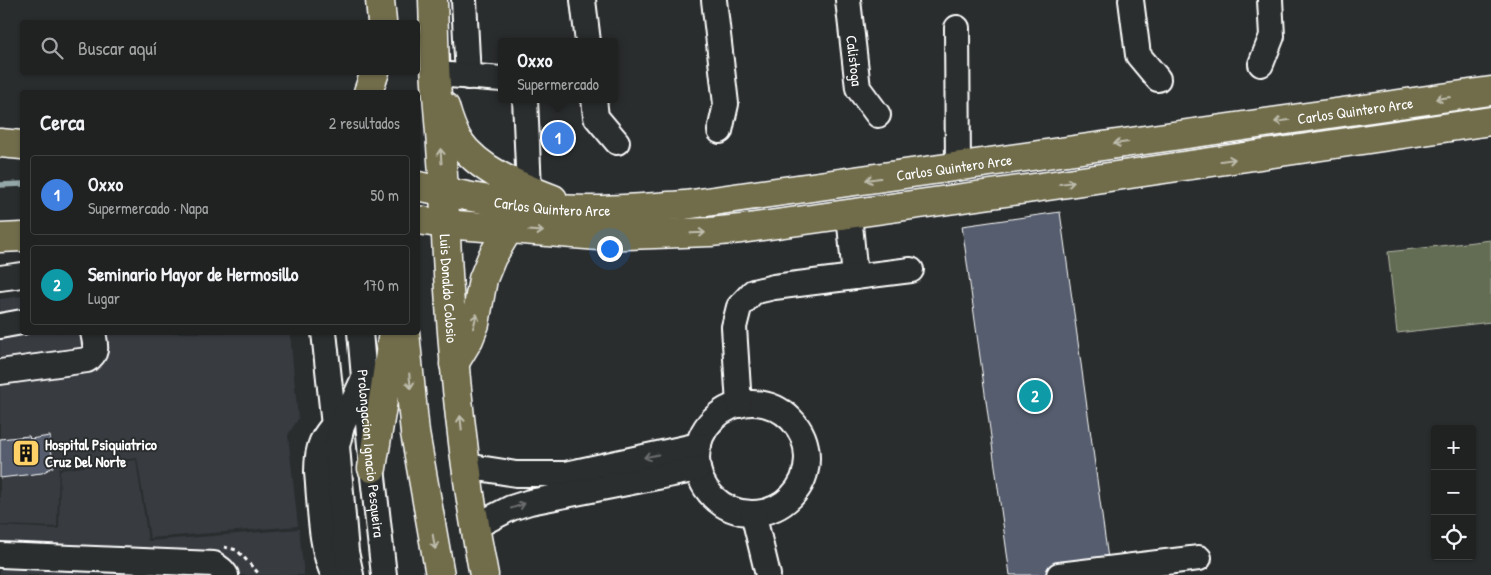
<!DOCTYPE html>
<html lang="es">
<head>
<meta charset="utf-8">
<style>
	:root { --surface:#202222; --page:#2d2f2f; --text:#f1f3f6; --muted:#a2a4a5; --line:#3d3f40; --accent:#8bbbb9 }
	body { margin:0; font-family:"Patrick Hand",sans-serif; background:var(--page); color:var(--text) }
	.controls { position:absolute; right:15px; bottom:15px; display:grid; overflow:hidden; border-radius:5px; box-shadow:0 1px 4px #0004 }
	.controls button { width:45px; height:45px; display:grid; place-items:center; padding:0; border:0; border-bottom:1px solid var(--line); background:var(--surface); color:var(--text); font:25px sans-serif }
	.you { position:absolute; left:609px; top:248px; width:18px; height:18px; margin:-12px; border:4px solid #fff; border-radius:50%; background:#1a73e8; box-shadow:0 0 0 8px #1a73e833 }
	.badge { display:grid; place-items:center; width:32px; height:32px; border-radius:50%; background:var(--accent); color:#fff; font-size:16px; font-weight:700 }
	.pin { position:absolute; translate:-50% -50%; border:2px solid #fff; box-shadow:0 1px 5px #0006 }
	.popup { position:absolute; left:498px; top:38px; width:120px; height:65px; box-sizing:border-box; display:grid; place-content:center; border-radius:5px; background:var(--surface); filter:drop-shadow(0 1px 4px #0005); font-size:16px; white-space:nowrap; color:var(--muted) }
	.popup b { font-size:19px; color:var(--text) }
	.popup::after { content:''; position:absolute; left:50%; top:100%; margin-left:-10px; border:10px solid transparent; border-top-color:var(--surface) }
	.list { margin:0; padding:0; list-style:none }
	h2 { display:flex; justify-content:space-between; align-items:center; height:65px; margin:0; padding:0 20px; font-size:21px }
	h2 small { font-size:16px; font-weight:400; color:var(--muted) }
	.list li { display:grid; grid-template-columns:32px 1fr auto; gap:15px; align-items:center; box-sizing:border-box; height:80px; margin:0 10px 10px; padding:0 10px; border:1px solid var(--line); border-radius:5px }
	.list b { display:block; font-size:19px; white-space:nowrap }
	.list p { margin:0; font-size:16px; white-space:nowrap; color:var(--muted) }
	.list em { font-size:16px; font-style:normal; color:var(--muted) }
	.icon { flex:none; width:28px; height:28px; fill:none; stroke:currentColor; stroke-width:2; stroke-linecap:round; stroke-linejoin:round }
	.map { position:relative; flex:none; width:1491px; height:575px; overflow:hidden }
	.search { position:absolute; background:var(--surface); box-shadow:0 1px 4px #0004; left:20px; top:20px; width:400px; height:55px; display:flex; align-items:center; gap:12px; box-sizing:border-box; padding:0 18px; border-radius:5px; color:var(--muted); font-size:19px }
	.panel { position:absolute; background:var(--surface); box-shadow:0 1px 4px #0004; left:20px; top:90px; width:400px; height:245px; border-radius:5px }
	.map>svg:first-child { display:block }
	.built { fill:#373b41 }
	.green { fill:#646d53; stroke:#b2b6a9 }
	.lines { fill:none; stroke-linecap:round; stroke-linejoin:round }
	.stream { stroke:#94a7a8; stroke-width:5.5 }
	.building { fill:#555d6e; stroke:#fff }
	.minor-casing { stroke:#fff; stroke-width:28 }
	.major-casing { stroke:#fff; stroke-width:31 }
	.path { stroke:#fff; stroke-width:3; stroke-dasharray:4 4; stroke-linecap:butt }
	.minor { stroke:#2a2d2e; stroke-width:24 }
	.major { stroke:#716d4b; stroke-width:28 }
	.oneway { stroke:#bfbdae }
	.oneway2 { stroke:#6a6c6d }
	.labels { text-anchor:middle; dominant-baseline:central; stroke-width:4; stroke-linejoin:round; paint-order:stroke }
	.street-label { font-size:15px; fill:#fff; stroke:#2a2d2e }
	.poi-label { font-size:15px; font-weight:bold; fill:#fff; stroke:#2a2d2e; text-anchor:start }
</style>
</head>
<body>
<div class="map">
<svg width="1491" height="575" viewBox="0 0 1491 575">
	<rect width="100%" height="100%" fill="#2a2d2e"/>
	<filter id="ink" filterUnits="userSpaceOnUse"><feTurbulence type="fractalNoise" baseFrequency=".02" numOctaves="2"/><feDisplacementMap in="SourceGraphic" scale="10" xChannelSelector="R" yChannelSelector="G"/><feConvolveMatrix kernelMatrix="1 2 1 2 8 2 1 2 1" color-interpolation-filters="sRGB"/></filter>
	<g filter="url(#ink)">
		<path class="built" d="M22 296V332L290 333 298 419 288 435 298 526 150 538 137 458 59 468 57 527 0 525V299Z
			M136 460 148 541 299 529 304 575H0V526L59 529 60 470Z"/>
		<path class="green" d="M1491 240V322L1397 333 1388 252Z"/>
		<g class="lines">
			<path class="stream" d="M0 185 22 184"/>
		</g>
		<path class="building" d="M1060 212 1109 566 1041 575H1010L962 226Z
			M29 436 30 439 50 436 53 467 42 473 0 478V439Z"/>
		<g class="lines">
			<g class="minor-casing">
				<g id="minor">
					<path d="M464 0 468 77"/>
					<path d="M583 0 588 42"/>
					<path d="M714 0 726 104 720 131"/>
					<path id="s1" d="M848 0 858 88 878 115"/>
					<path d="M1131 0 1138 55 1158 79"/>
					<path d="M957 28 958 167"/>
					<path d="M1261 64 1272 36 1270 0"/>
					<path d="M436 74 502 79"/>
					<path d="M525 99 529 189"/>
					<path d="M594 99 596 117 617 142"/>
					<path d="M849 214 855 277"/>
					<path d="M0 278 22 275"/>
					<path d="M0 326 22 322"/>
					<path d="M324 332 335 435"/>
					<path id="s2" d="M360 332 372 468 384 575"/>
					<path d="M0 372 87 360C99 353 95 344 93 332"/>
					<circle cx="752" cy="458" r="55"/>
					<path d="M739 405 734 327 739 307 753 292 774 287 911 270"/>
					<path d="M466 466 516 474H566L699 445"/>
					<path d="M753 513 768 575"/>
					<path d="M474 527 511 508 530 502 698 469"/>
					<path d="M0 555 214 564 222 570 226 575"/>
					<path d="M334 575C320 549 320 502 317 472 317 445 322 437 340 418"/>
					<path d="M351 575 346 552 337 446 342 426 363 380"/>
					<path d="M1059 575 1199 558"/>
				</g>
			</g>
			<g class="major-casing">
				<g id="major">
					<path d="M380 0 382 22"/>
					<path id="s3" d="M433 0C434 28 434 55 436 83 439 119 442 156 444 192 449 320 459 449 484 575"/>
					<path d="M368 92 375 72"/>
					<path d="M445 107C448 118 452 130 458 140 479 171 519 186 553 199"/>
					<path d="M0 143 22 145"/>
					<path id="s4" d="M418 186C474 198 531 210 589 210 621 210 653 207 685 205L1491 91"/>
					<path d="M418 220 444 224 599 236 710 232 741 229 1034 188 1491 121"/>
					<path d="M0 238 22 237"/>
					<path d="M405 332 415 433 440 575"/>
					<path d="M454 364 469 339 475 324 483 279 492 257 508 230"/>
					<path d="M372 468 385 388 393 332"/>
				</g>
			</g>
			<path class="path" d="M224 547 237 550 260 575"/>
			<use href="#minor" class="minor"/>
			<use href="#major" class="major"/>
		</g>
		<defs><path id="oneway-shaft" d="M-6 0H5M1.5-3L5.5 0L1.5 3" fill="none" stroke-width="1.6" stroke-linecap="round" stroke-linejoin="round" transform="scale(1.25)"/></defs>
		<g class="oneway">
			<use href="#oneway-shaft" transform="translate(1443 98) rotate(172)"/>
			<use href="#oneway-shaft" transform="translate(1282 121) rotate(172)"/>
			<use href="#oneway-shaft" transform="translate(1121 143) rotate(172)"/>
			<use href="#oneway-shaft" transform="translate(441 156) rotate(-94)"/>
			<use href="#oneway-shaft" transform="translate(1228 160) rotate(-8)"/>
			<use href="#oneway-shaft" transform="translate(873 179) rotate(172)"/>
			<use href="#oneway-shaft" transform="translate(1067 183) rotate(-8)"/>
			<use href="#oneway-shaft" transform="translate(536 231) rotate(4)"/>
			<use href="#oneway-shaft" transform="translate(698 233) rotate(-2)"/>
			<use href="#oneway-shaft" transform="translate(475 321) rotate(-75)"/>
			<use href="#oneway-shaft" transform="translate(410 381) rotate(84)"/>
			<use href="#oneway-shaft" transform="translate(461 423) rotate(-96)"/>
			<use href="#oneway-shaft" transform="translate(434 542) rotate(80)"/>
		</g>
		<g class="oneway2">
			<use href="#oneway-shaft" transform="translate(651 456) rotate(168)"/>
			<use href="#oneway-shaft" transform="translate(518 506) rotate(-19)"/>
		</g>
	</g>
	<defs>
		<g id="building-square" transform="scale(1.4375)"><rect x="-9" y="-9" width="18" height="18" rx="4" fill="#ffd166" stroke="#2a2d2e"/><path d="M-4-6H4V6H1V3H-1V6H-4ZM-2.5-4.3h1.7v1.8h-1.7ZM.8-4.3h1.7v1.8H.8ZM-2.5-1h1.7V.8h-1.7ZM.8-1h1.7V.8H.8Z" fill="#111"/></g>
	</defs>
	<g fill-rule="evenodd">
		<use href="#building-square" x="26" y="453"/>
	</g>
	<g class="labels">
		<g class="street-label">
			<text stroke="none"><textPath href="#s1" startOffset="61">Calistoga</textPath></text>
			<text stroke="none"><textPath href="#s4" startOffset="946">Carlos Quintero Arce</textPath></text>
			<text stroke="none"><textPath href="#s4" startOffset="541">Carlos Quintero Arce</textPath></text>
			<text stroke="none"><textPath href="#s4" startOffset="136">Carlos Quintero Arce</textPath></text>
			<text stroke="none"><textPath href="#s3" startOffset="289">Luis Donaldo Colosio</textPath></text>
			<text stroke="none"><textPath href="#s2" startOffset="122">Prolongacion Ignacio Pesqueira</textPath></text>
		</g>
		<g class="poi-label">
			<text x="45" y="444">Hospital Psiquiatrico<tspan x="45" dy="17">Cruz Del Norte</tspan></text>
		</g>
	</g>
</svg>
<div class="controls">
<button>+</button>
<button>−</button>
<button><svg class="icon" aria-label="locate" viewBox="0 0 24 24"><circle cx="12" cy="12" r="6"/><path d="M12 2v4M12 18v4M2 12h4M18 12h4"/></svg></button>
</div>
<div class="you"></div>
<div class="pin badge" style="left:558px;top:138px;background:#3f7fe0">1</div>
<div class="popup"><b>Oxxo</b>Supermercado</div>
<div class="pin badge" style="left:1035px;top:396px;background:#0f9aa8">2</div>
<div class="search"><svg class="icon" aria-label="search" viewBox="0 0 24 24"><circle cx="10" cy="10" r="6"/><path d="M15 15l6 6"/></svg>Buscar aquí</div>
<section class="panel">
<h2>Cerca<small>2 resultados</small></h2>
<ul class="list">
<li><span class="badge" style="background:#3f7fe0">1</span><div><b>Oxxo</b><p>Supermercado · Napa</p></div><em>50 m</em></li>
<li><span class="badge" style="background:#0f9aa8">2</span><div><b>Seminario Mayor de Hermosillo</b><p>Lugar</p></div><em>170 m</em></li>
</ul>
</section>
</div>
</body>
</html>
